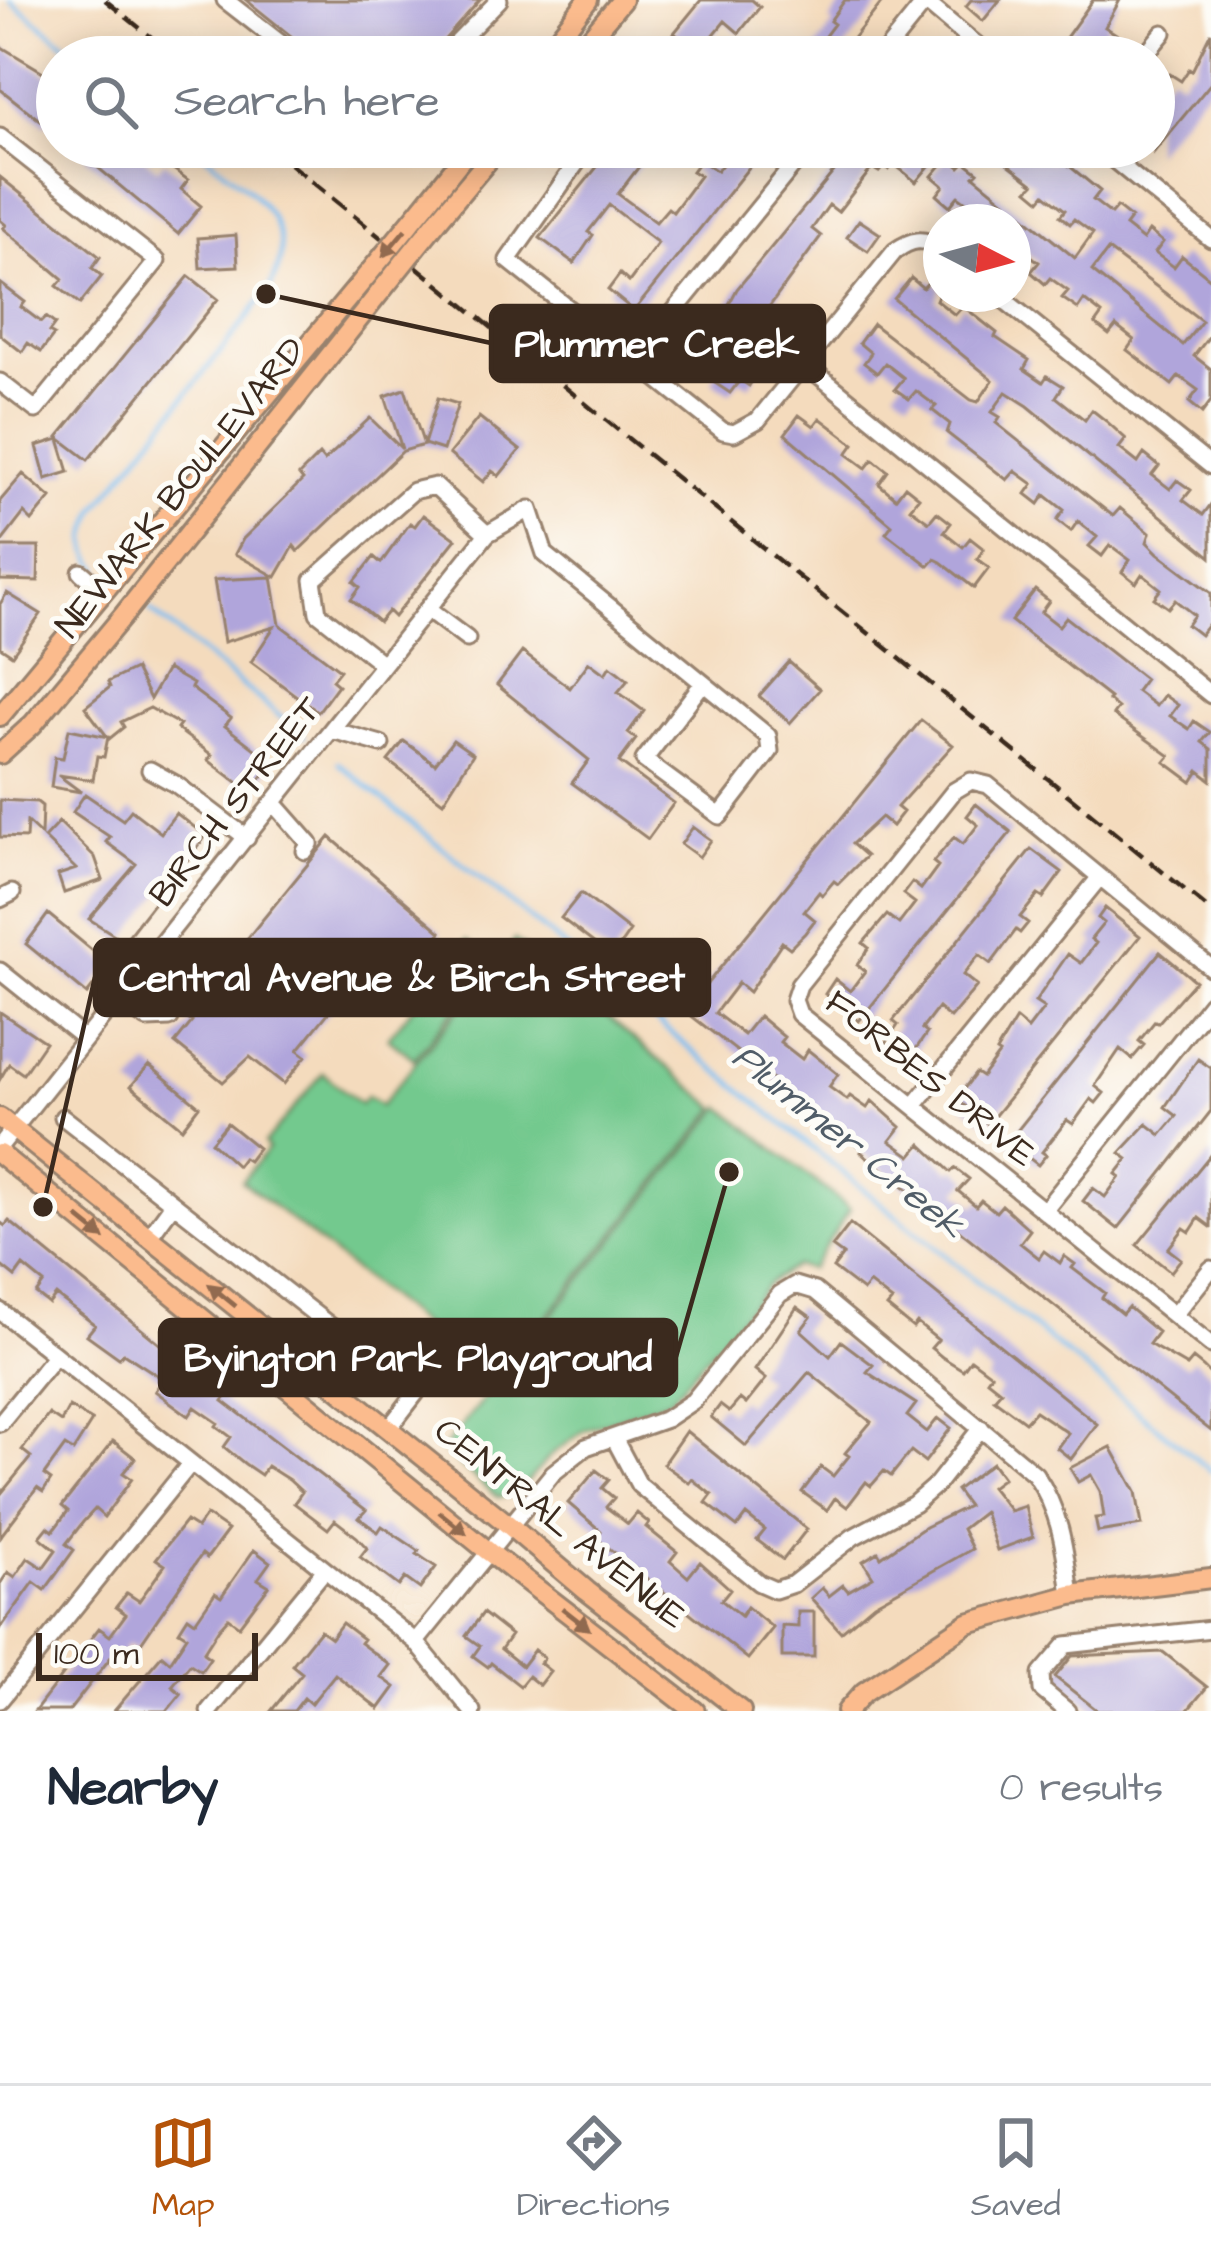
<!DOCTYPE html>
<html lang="en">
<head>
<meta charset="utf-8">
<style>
	:root { --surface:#fff; --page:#f2f2f3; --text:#1f2937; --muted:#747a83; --line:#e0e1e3; --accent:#b45309 }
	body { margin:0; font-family:"Architects Daughter",sans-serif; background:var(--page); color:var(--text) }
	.compass { position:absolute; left:923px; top:204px; width:108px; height:108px; border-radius:50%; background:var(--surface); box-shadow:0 6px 30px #0003; rotate:96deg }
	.scale { position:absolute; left:36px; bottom:30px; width:222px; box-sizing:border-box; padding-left:12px; border:6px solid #3b2a1e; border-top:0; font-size:33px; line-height:42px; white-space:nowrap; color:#3b2a1e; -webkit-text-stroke:9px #fdfcf7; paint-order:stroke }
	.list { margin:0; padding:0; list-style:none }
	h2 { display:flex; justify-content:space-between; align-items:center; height:156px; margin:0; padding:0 48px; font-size:51px }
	h2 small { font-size:39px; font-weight:400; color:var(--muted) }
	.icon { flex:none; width:66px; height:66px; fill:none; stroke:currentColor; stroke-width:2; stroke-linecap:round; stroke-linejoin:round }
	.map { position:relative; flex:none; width:1211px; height:1711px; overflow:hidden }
	.search { position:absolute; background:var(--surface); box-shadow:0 6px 30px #0003; left:36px; right:36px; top:36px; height:132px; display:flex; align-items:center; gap:30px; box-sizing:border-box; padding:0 42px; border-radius:66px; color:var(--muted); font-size:45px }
	.sheet { height:372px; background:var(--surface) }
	nav { display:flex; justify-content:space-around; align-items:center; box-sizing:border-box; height:168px; border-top:3px solid var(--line); background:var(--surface); font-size:33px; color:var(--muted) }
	nav a { display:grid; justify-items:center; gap:6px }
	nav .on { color:var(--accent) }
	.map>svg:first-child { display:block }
	.green { fill:#73c98e; stroke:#577a56; stroke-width:3 }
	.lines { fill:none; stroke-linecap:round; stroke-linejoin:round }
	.stream { stroke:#7abdf0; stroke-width:4.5 }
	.building { fill:#b0a5db; fill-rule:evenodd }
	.minor-casing { stroke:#98826e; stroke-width:21 }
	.major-casing { stroke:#98826e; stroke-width:24 }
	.minor { stroke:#fff; stroke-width:15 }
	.major { stroke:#fbbb8d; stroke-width:18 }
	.rail { stroke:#3b2a1e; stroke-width:4.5; stroke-dasharray:18 9; stroke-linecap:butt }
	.major-bridge-casing { stroke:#98826e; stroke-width:24; stroke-linecap:butt }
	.major-bridge { stroke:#fbbb8d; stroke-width:18 }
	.oneway { fill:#916b50 }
	.labels { text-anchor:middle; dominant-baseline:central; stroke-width:10; stroke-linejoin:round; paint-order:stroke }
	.street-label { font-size:36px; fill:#3b2a1e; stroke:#fdfcf7 }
	.water-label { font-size:39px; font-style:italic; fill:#515d68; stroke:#fdfcf7 }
	.leader { fill:none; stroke:#3b2a1e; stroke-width:4.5 }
	.callout-dot { fill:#3b2a1e; stroke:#fdfcf7; stroke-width:4.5 }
	.callout { fill:#3b2a1e; stroke:#3b2a1e; stroke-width:4.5 }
	.callout-label { font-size:39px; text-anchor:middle; font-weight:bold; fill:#fff }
</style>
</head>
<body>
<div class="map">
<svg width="1211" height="1711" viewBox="0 0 1211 1711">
	<rect width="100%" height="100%" fill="#fdfcf7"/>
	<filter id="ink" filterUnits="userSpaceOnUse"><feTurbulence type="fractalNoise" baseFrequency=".00833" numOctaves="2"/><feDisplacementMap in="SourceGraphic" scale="24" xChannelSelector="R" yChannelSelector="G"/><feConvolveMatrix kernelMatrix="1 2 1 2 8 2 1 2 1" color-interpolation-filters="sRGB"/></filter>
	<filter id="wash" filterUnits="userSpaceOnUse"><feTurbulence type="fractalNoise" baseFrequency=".004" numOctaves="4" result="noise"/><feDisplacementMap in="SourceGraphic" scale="48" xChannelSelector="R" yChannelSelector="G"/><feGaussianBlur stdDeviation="2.7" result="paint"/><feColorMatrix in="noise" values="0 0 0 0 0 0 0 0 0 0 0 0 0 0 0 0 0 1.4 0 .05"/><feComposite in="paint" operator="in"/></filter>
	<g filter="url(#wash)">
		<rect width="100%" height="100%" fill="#f4dbbd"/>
		<path class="green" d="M467 940 493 961 414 1059 388 1038Z
			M515 940 717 1108 493 1382 242 1181 268 1149 264 1144 323 1073 360 1104 367 1096 381 1105Z
			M722 1107 850 1209 810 1269 795 1266 771 1281 670 1399 585 1430 552 1454 515 1496 497 1497 442 1450Z"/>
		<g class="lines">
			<path class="stream" d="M10 0 82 57
				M100 569C81 548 87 532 97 508L266 294C311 224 244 186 195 147
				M150 610 304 736
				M338 763 1211 1471"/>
		</g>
		<g id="blocks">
			<path class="building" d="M246 0H480L429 57H317Z
				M701 0H752L760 7 739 33 725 21 699 53 674 33Z
				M845 0H884L838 57H809L834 24 830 21Z
				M971 0H1000L983 21 966 6Z
				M1093 0H1120L1105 27 1116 34 1098 57H1052Z
				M1211 32V83L1154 152V96L1170 74 1181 81 1189 69 1192 71Z
				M0 46 53 78 45 89 57 98V110L46 125 0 89Z
				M92 147H129L158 169 164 162 188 180 181 189 201 206 178 234 85 157Z
				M613 147H654L618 194 656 222 668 208 673 212 700 176 692 171 700 160 717 171 732 152 750 166 634 311 608 290 620 274 629 282 658 243 609 205 588 232 593 235 574 263 540 238Z
				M854 147H893L911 161 917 154 930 165 916 182 894 164 889 170 884 166 879 172 872 168 838 212 829 205 812 229 821 236 750 333 769 347 750 371 756 375 749 386 740 380 730 393 712 381 718 372 687 351 700 333 710 340 733 310 728 306 737 289Z
				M986 147H1026L1050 163 1056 155 1100 191 1093 200 1111 214 1117 207 1131 218 1125 226 1143 240 1149 231 1163 242 1155 253 1174 267 1182 256 1211 279V334L1194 356 1211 369V401L1202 413 1189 402 1198 390 1179 376 1172 385 1127 350 1134 340 1116 326 1109 335 1095 324 1102 314 1084 300 1078 309 1062 298 1068 291 1050 278 1045 284 1031 272 1039 262 1013 242V222H968L977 210 958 196 950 206 937 195 944 186 932 176 948 157 960 167 965 162 978 172 974 176 1075 258 1093 233 1074 219 1070 224 1060 216 1065 210 1045 194 1040 200 1028 190 1034 184ZM1108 250 1202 321 1183 345 1092 271Z
				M0 177 100 257 92 268 102 276 80 304 57 286 63 279 3 228 6 225 0 220Z
				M859 220 880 234 868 251 847 237Z
				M236 235 238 266 200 268 198 238Z
				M189 276 218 299 88 460 58 437Z
				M911 278 923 288 930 280 941 288 936 300 955 315 963 306 997 333 995 337 1029 360 1024 369 1043 382 1047 376 1063 386 1056 397 1085 420 1092 410 1106 421 1126 439 1119 448 1138 463 1144 454 1159 466 1152 475 1170 489 1177 480 1191 490 1183 500 1203 515 1211 504V557L1028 406 1006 392 992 412 1000 417 996 423 1113 516 1120 508 1150 533 1147 542 1158 553 1211 593V621L1200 635 1187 625 1194 615 1175 600 1168 608 1154 598 1161 589 1142 574 1136 583 1122 572 1130 560 1110 545 1102 556 1089 546 1097 537 1078 521 1071 531 1057 520 1064 510 1045 495 1039 504 1026 494 1033 484 1015 471 1007 480 947 433 950 424 932 410 936 406 916 391 909 399 895 389 904 378 885 363 877 373 864 363 871 353 859 343 873 324 971 400 978 402 993 380 894 299Z
				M0 283 25 302 21 307 41 322 46 317 55 324 49 332 54 335 41 352 28 343 22 352 0 335Z
				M405 389 424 445 403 451 298 551 294 546 276 577 235 554 243 539 303 480 299 475 319 455 324 461 370 418 402 449 385 396Z
				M438 398 458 404 443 450 424 444Z
				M799 415 814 426 820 418 854 444 847 454 866 468 873 459 888 471 879 484 896 498 905 486 919 497 910 508 929 522 937 512 951 523 944 532 963 547 970 538 984 549 977 559 989 568 974 588 941 562 935 559 929 566 886 533 892 525 785 434Z
				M479 417 520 450 499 476 492 471 483 482 449 454Z
				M59 439 69 472 46 479 37 446Z
				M23 474 51 498 32 521 24 513 0 544V501Z
				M423 515 456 539 394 617 388 611 379 622 351 599 360 587 354 582 374 557 381 563 410 523 415 526Z
				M1 547H39L38 581 0 580Z
				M272 577 280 625 340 670 332 680 338 685 318 712 251 662 274 627 224 642 214 580Z
				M1035 590 1049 601 1041 612 1059 626 1066 617 1145 679 1136 691 1156 706 1164 695 1178 705 1170 716 1189 729 1194 721 1210 732 1202 742 1211 749V780L1199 771 1192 782 1165 762 1170 756 1113 715 1118 708 1108 700 1110 698 1011 621Z
				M7 593 41 614 12 655 0 647V604Z
				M522 652 570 688 589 662 605 674 610 666 628 680 618 692 644 711 628 733 636 739 619 762 674 803 648 839 572 783 589 760 497 685Z
				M789 662 820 689 790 723 759 696Z
				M135 669 150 699 167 669 193 684 191 688 231 718 225 726 273 763 250 792 208 760 212 755 177 729 180 725 150 708 121 722 124 727 109 739 85 707 110 687 108 682Z
				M921 720 953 745 897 807 903 812 892 826 881 817 852 844 866 856 838 884 834 881 822 895 819 892 804 911 815 920 805 933 790 948 782 942 749 992 738 983 715 1013 744 1035 759 1016 784 1037 780 1042 802 1059 808 1050 838 1074 829 1087 847 1100 850 1096 867 1108 872 1101 901 1127 890 1141 911 1156 921 1144 951 1172 955 1168 969 1179 958 1191 976 1206 981 1200 996 1212 1002 1205 1030 1230 1020 1243 1039 1258 1044 1251 1060 1263 1064 1256 1075 1264 1072 1268 1105 1293 1102 1298 1122 1314 1128 1307 1158 1332 1149 1344 1187 1366 1193 1359 1203 1367 1211 1375V1431L861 1152 863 1149 685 1011Z
				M69 729 108 737 104 757 97 756 93 780 58 775 81 792 51 787 55 757 63 758Z
				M453 740 473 754 443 802 388 761 404 741 435 764Z
				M85 794 123 820 131 810 161 833 176 813 206 836 124 941 89 919 136 864 106 842 110 837 73 812Z
				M0 800 37 802 42 806 41 835 27 822 26 838 0 837Z
				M976 804 1011 832 859 1021 825 994 835 979 850 991 865 971 857 965 869 948 863 943 887 915 899 924 915 903 903 894 912 882 921 889 938 866 933 862 954 837 963 844 978 825 967 816Z
				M59 822 95 857 103 880 64 893 58 875 76 869 44 838Z
				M693 827 711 840 699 857 681 844Z
				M330 837 441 932 408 973 380 949 298 1050 306 1056 284 1084 250 1057 223 1082 175 1043 192 1022 184 1016Z
				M1031 849 1062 872 1043 898 1038 895 1020 917 1028 923 1020 933 1016 930 991 964 979 955 963 975 977 986 950 1018 938 1008 922 1029 927 1033 908 1060 886 1043 898 1025 893 1021Z
				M581 893 630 931 612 957 561 918Z
				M1105 908 1140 936 988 1124 956 1099 976 1073 982 1077 999 1054 996 1052 1016 1019 1028 1029 1044 1008 1035 1002 1068 954 1081 963 1096 943 1091 939 1104 923 1098 918Z
				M48 914 110 965 87 994 26 944Z
				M1160 952 1195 981 1158 1023 1155 1021 1139 1041 1144 1045 1132 1059 1120 1049 1095 1086 1104 1093 1096 1103 1091 1099 1073 1124 1067 1120 1042 1152 1046 1155 1038 1165 1008 1142Z
				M0 1012 45 1042 23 1074 9 1064 0 1079Z
				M1198 1059 1211 1068V1111L1118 1229 1083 1201 1093 1188 1105 1197 1120 1177 1116 1174 1128 1159 1120 1153 1147 1124 1161 1135 1177 1116 1165 1107Z
				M149 1065 199 1106 182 1128 131 1086Z
				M227 1123 258 1148 248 1161 243 1158 237 1166 211 1142Z
				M1211 1154V1227L1199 1218 1190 1232 1184 1228 1168 1249 1181 1259 1171 1272 1137 1245Z
				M9 1221 172 1354 167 1360 194 1379 198 1374 209 1382 226 1397 223 1401 366 1510 359 1518 378 1532 382 1526 419 1551 417 1554 436 1567 420 1589 405 1578 399 1586 360 1557 367 1548 357 1537 335 1520 328 1529 294 1503 302 1492 289 1480 267 1466 261 1475 245 1464 224 1447 231 1437 216 1426 218 1423 195 1407 189 1416 155 1391 163 1379 123 1353 119 1358 87 1335 95 1325 56 1295 49 1304 36 1294 44 1283 23 1266 15 1277 0 1265V1222L5 1226Z
				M850 1224 1097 1424 1071 1459 1057 1448 1068 1433 1035 1411 1025 1422 994 1399 1001 1391 987 1380 991 1374 971 1359 963 1370 942 1357 931 1348 938 1340 917 1323 913 1328 887 1307 892 1301 869 1283 863 1291 833 1268 843 1255 832 1247Z
				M797 1307 811 1317 801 1330 830 1356 841 1341 873 1365 867 1372 916 1404 907 1416 927 1432 938 1418 951 1428 925 1462 911 1451 891 1476 884 1471 871 1486 866 1482 847 1507 835 1498 827 1510 802 1492 821 1467 833 1476 849 1456 845 1453 871 1422 809 1372 746 1446 711 1417 720 1405 729 1412 740 1399 746 1404 766 1379 755 1370Z
				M69 1407 92 1421 73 1451 65 1446 44 1475 51 1480 43 1492 37 1488 0 1537V1495L31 1457 22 1450 49 1414 61 1422Z
				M686 1431 807 1529 783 1560 757 1540 765 1530 746 1515 737 1527 706 1503 712 1495 692 1479 689 1483 663 1464Z
				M113 1441 135 1458 123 1473 132 1479 104 1517 95 1509 83 1522 66 1544 74 1550 45 1590 34 1582 0 1629V1584L8 1572 15 1577 28 1558 43 1568 56 1550 40 1537 48 1527 53 1531 68 1511 62 1506Z
				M1111 1447 1136 1492 1142 1525 1098 1532 1095 1518 1104 1517 1100 1491 1091 1475 1078 1482 1070 1468Z
				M992 1463 1003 1478 991 1487 1010 1511 1025 1506 1033 1537 997 1550 984 1512 962 1529 972 1549 874 1604 841 1632 811 1598 822 1588 829 1596 843 1585 848 1591 873 1577 863 1561 878 1552 881 1557 925 1527 968 1506 956 1490Z
				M596 1470 609 1480 602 1488 614 1498 606 1507 628 1524 637 1513 649 1523 646 1527 677 1552 670 1561 688 1577 700 1562 730 1589 721 1600 741 1616 747 1607 773 1628 748 1659 596 1538 601 1531 568 1503Z
				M206 1515 228 1530 207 1558 202 1554 136 1650 128 1644 116 1660 111 1657 69 1711H35L99 1628 110 1636 126 1614 116 1607 127 1593 139 1601 165 1565 156 1559 186 1521 197 1528Z
				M254 1550 270 1562 258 1579 269 1586 239 1626 228 1618 219 1628 203 1653 210 1658 201 1671 190 1664 172 1686 181 1694 167 1711H114L162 1655 170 1662 187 1636 179 1631 188 1617 195 1622 215 1593 221 1597Z
				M798 1612H814V1657H782V1626L798 1627Z
				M483 1613 511 1635 501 1649 522 1666 534 1650 544 1658 540 1663 550 1671 539 1685 528 1676 520 1686 491 1663 488 1667 473 1656 480 1646 466 1636Z
				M342 1623 363 1639 360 1643 390 1665 381 1677 395 1687 379 1709 335 1674 311 1704 304 1698 294 1711H271L302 1673 292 1665 320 1630 331 1638Z
				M1163 1652 1207 1687 1187 1711H1098L1055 1677 1072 1656Z"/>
		</g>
	</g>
	<g filter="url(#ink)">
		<use href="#blocks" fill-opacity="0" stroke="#98826e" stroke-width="3"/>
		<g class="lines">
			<g class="minor-casing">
				<path id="minor" d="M225 0 298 57
					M923 0 991 57
					M443 57 499 0
					M881 57 927 0
					M1143 57 1163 33
					M0 137 157 261 36 410 0 382
					M1098 147 1211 239
					M585 151 508 260 723 431 734 433 758 420 895 251C912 239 923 237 941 248
					M997 294 1211 466
					M633 362 808 147
					M804 363 1211 695
					M81 572 104 592
					M427 609 467 639
					M383 664 318 613 313 580 413 491 435 486 487 534
					M332 730 381 744
					M150 770 177 785 247 838
					M274 803 310 844 305 851
					M0 899 12 893
					M1211 968 988 785 971 781 954 791 799 985 794 1000 799 1014 1211 1345
					M0 971 85 1039
					M117 999 147 1019 170 1018
					M914 1106 1100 877
					M63 1117 416 1393 389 1428
					M0 1146 487 534 530 509 545 554 768 736 770 751 720 816 644 760 703 683
					M1044 1211 1211 1003
					M149 1237 173 1204
					M0 1311 416 1642 472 1711
					M1174 1315 1211 1269
					M0 1423 54 1357
					M614 1438 639 1485 759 1583 775 1590 793 1584 853 1537 914 1504 937 1484 981 1428
					M416 1642 553 1473 586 1447 666 1419 693 1401 780 1294 795 1285 815 1291 1035 1474C1061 1512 1065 1550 1071 1595
					M0 1700 190 1464
					M209 1711 323 1572
					M1067 1711 1042 1690 1041 1674 1066 1645 1211 1629"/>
			</g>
			<g class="major-casing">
				<path id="major" d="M543 57 588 0
					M574 57 622 0
					M424 206 471 147
					M438 220 499 147
					M0 716 364 279
					M0 754 33 724 123 616 381 291
					M0 1118 510 1526 587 1591 741 1711
					M0 1154 489 1552 695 1711
					M847 1711 864 1692 968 1623 1071 1595 1211 1578"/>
			</g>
			<use href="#minor" class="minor"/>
			<use href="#major" class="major"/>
			<path class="rail" d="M105 0 176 57
				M269 147 1211 911"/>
			<g class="major-bridge-casing">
				<path id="major-bridge" d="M364 279 424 206
					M381 291 438 220"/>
			</g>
			<use href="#major-bridge" class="major-bridge"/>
		</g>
		<defs><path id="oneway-solid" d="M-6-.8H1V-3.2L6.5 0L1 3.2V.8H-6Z" transform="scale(3)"/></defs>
		<g class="oneway">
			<use href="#oneway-solid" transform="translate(394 243) rotate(130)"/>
			<use href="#oneway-solid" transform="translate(91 1228) rotate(39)"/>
			<use href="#oneway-solid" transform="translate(222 1295) rotate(-141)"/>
			<use href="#oneway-solid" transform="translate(453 1523) rotate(39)"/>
			<use href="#oneway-solid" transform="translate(576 1619) rotate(38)"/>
		</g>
	</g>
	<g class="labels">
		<g class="street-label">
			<text transform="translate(181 488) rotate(-51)">NEWARK BOULEVARD</text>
			<text transform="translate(236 802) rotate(-52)">BIRCH STREET</text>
			<text transform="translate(930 1079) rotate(39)">FORBES DRIVE</text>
			<text transform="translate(560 1524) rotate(39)">CENTRAL AVENUE</text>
		</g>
		<g class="water-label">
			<text transform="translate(848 1142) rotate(39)">Plummer Creek</text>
		</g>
	</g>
	<path class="leader" d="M266 294L491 343M43 1207L95 977M729 1172L676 1357"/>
	<g class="callout-dot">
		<circle cx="266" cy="294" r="12"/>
		<circle cx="43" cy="1207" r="12"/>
		<circle cx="729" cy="1172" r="12"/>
	</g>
	<g class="callout">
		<rect x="491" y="306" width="333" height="75" rx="12"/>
		<rect x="95" y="940" width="614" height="75" rx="12"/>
		<rect x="160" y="1320" width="516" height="75" rx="12"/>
	</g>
	<g class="callout-label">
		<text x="657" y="357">Plummer Creek</text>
		<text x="402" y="991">Central Avenue &amp; Birch Street</text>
		<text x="418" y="1371">Byington Park Playground</text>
	</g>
</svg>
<svg class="compass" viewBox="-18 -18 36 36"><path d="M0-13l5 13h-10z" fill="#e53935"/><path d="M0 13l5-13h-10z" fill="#747a83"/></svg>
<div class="scale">100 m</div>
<div class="search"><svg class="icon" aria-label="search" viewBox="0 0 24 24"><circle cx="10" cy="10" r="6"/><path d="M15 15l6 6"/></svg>Search here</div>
</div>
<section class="sheet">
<h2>Nearby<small>0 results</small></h2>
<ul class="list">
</ul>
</section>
<nav>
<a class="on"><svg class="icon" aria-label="map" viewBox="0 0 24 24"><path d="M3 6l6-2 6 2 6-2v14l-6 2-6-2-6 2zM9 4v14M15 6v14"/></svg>Map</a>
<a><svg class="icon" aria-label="directions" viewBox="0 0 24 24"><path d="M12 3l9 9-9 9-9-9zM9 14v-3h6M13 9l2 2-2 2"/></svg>Directions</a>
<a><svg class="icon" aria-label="saved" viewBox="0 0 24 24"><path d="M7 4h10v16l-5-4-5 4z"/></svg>Saved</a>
</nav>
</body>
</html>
